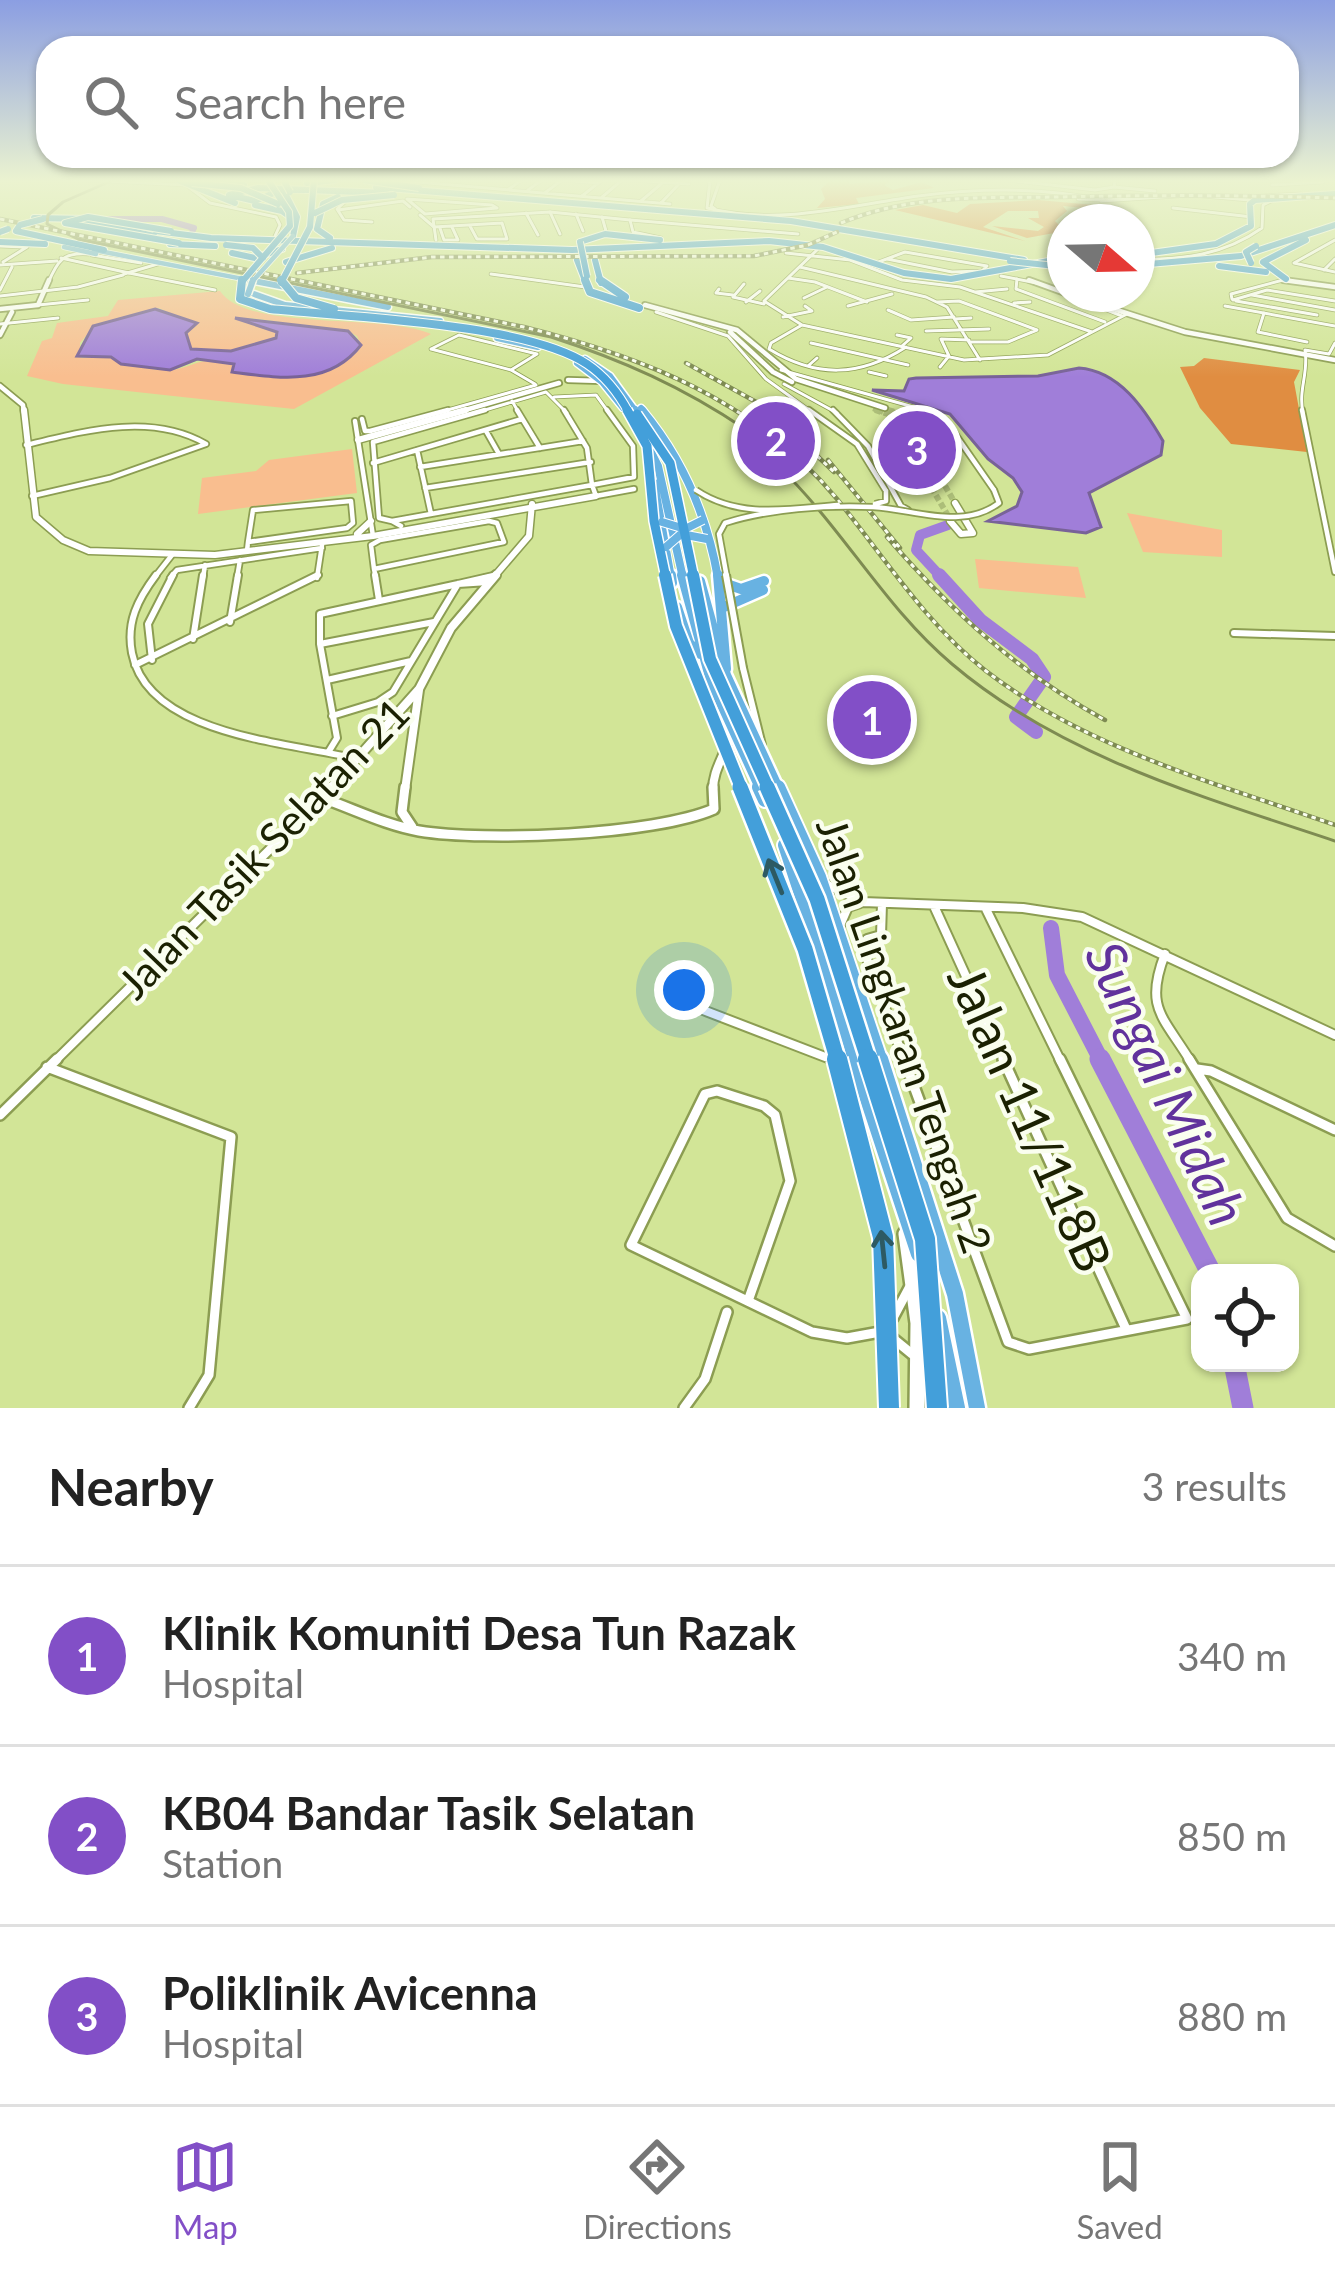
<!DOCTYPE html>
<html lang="en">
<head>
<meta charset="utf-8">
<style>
	:root { --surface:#fff; --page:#f6f6f6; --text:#222; --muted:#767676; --line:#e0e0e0; --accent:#824fc7 }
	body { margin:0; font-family:Lato,sans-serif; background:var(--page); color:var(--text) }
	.controls { position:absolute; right:36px; bottom:36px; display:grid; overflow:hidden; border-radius:24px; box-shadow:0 3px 9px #0004 }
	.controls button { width:108px; height:108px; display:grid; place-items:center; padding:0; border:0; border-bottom:3px solid var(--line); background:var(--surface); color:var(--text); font:60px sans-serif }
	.compass { position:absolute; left:1047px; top:204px; width:108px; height:108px; border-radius:50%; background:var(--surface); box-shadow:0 3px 9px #0004; rotate:110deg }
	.you { position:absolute; left:684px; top:990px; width:42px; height:42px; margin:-30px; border:9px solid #fff; border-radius:50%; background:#1a73e8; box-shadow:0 0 0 18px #1a73e833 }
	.badge { display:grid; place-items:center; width:78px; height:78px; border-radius:50%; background:var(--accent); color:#fff; font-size:39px; font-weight:700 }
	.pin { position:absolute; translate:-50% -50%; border:6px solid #fff; box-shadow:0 3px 12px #0006 }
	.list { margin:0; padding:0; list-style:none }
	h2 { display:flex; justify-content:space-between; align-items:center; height:156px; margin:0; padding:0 48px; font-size:51px }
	h2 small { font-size:39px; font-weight:400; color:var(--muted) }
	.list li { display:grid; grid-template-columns:78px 1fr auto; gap:36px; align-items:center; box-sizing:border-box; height:180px; padding:0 48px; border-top:3px solid var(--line) }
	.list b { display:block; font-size:45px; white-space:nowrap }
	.list p { margin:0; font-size:39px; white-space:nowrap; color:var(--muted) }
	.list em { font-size:39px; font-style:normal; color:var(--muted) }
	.icon { flex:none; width:66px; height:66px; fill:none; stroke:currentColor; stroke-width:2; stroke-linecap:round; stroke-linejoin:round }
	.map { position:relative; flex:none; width:1335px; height:1408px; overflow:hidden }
	.search { position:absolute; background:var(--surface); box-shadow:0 3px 9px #0004; left:36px; right:36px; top:36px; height:132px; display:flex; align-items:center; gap:30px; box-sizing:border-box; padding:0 42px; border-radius:36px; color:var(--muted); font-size:45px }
	.sheet { height:696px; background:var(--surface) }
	nav { display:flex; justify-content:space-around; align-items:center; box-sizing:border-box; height:168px; border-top:3px solid var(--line); background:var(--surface); font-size:33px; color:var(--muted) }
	nav a { display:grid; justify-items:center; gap:6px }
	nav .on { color:var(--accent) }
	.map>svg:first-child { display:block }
	.green { fill:#f9be8f; fill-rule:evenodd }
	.forest { fill:#e08d41 }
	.water { fill:#a07ed9; stroke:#786298; stroke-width:3 }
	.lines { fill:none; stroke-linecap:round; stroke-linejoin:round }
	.river-far4 { stroke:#a07ed9; stroke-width:6 }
	.river-far3 { stroke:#a07ed9; stroke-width:10 }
	.river-far2 { stroke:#a07ed9; stroke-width:14 }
	.river-far1 { stroke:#a07ed9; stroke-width:16 }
	.river { stroke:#a07ed9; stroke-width:21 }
	.tertiary-tunnel-far1 { stroke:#adbe79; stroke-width:4.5; stroke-dasharray:4.5 1.5; stroke-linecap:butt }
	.tertiary-tunnel { stroke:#adbe79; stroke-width:6; stroke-dasharray:6 3; stroke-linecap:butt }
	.minor-far4-casing { stroke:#8c9d52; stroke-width:4.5 }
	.minor-far3-casing { stroke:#8c9d52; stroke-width:8 }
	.minor-far2-casing { stroke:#8c9d52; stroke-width:10 }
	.minor-far1-casing { stroke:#8c9d52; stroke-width:12 }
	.minor-casing { stroke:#8c9d52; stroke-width:14 }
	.tertiary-far4-casing { stroke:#8c9d52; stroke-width:4.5 }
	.tertiary-far3-casing { stroke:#8c9d52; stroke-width:8 }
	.tertiary-far2-casing { stroke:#8c9d52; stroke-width:9 }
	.tertiary-far1-casing { stroke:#8c9d52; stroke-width:12 }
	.tertiary-casing { stroke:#8c9d52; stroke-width:14 }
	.secondary-casing { stroke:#8c9d52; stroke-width:20 }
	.trunk-far5-casing { stroke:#fff; stroke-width:6 }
	.trunk-far4-casing { stroke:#fff; stroke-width:9 }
	.trunk-far3-casing { stroke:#fff; stroke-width:10 }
	.trunk-far2-casing { stroke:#fff; stroke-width:15 }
	.trunk-far1-casing { stroke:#fff; stroke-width:18 }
	.trunk-casing { stroke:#fff; stroke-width:21 }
	.motorway-far1-casing { stroke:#fff; stroke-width:8 }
	.motorway-casing { stroke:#fff; stroke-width:10 }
	.minor-far4 { stroke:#fff; stroke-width:3 }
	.minor-far3 { stroke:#fff; stroke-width:4.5 }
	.minor-far2 { stroke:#fff; stroke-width:6 }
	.minor-far1 { stroke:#fff; stroke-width:8 }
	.minor { stroke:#fff; stroke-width:9 }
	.tertiary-far4 { stroke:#fff; stroke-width:3 }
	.tertiary-far3 { stroke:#fff; stroke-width:4.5 }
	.tertiary-far2 { stroke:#fff; stroke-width:6 }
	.tertiary-far1 { stroke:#fff; stroke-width:8 }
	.tertiary { stroke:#fff; stroke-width:9 }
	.secondary { stroke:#fff; stroke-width:15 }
	.trunk-far5 { stroke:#68b2e2; stroke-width:4.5 }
	.trunk-far4 { stroke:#68b2e2; stroke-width:6 }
	.trunk-far3 { stroke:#68b2e2; stroke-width:8 }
	.trunk-far2 { stroke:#68b2e2; stroke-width:10 }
	.trunk-far1 { stroke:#68b2e2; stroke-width:14 }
	.trunk { stroke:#68b2e2; stroke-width:16 }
	.motorway-far1 { stroke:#439fda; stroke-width:6 }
	.motorway { stroke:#439fda; stroke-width:8 }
	.tram { stroke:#7e8b52; stroke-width:3 }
	.rail-casing { stroke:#7e8b52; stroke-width:4.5 }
	.rail { stroke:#fafeef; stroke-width:3; stroke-dasharray:4.5; stroke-linecap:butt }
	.minor-bridge-far1-casing { stroke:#8c9d52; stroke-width:8; stroke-linecap:butt }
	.minor-bridge-casing { stroke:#8c9d52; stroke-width:10; stroke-linecap:butt }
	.trunk-bridge-far2-casing { stroke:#fff; stroke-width:6; stroke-linecap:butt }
	.trunk-bridge-far1-casing { stroke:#fff; stroke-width:9; stroke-linecap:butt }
	.trunk-bridge-casing { stroke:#fff; stroke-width:10; stroke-linecap:butt }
	.motorway-bridge-far5-casing { stroke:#fff; stroke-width:8; stroke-linecap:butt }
	.motorway-bridge-far4-casing { stroke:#fff; stroke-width:10; stroke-linecap:butt }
	.motorway-bridge-far3-casing { stroke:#fff; stroke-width:12; stroke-linecap:butt }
	.motorway-bridge-far2-casing { stroke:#fff; stroke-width:16; stroke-linecap:butt }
	.motorway-bridge-far1-casing { stroke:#fff; stroke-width:20; stroke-linecap:butt }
	.motorway-bridge-casing { stroke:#fff; stroke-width:24; stroke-linecap:butt }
	.minor-bridge-far1 { stroke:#fff; stroke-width:4.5 }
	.minor-bridge { stroke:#fff; stroke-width:6 }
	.trunk-bridge-far2 { stroke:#68b2e2; stroke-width:4.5 }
	.trunk-bridge-far1 { stroke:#68b2e2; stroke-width:6 }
	.trunk-bridge { stroke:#68b2e2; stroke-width:8 }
	.motorway-bridge-far5 { stroke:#439fda; stroke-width:6 }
	.motorway-bridge-far4 { stroke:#439fda; stroke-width:8 }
	.motorway-bridge-far3 { stroke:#439fda; stroke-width:9 }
	.motorway-bridge-far2 { stroke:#439fda; stroke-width:12 }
	.motorway-bridge-far1 { stroke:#439fda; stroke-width:15 }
	.motorway-bridge { stroke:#439fda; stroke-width:20 }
	.oneway { stroke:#2d5a63 }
	.labels { text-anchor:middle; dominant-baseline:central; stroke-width:9; stroke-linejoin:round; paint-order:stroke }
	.street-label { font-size:42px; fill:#1b2102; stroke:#fafeef }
	.near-street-label { font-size:51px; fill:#1b2102; stroke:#fafeef }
	.near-water-label { font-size:54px; font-style:italic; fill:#61329c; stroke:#fafeef }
</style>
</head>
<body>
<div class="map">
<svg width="1335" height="1408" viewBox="0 0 1335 1408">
	<rect width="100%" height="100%" fill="#d2e597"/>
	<path class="green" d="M220 291C247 332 383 313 431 334L294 409 63 384 27 376 42 341 52 338 57 323 108 316 118 300ZM159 308 196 326 186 333 191 349 231 351 276 338 277 332 236 319C254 314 320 332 348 331L357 336 361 345C327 386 280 378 232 372L234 365C193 354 197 369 167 370 145 371 129 361 111 357 102 354 90 358 81 358L80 343 96 324Z
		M352 449 357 493 198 514 202 478 256 471 269 460Z
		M1127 513 1222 530V557L1143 552Z
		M975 559 1078 567 1086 598 979 588Z"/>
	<path class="forest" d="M830 180H850L849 184 893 180 884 185 893 190 922 182 934 188 856 198 859 204 817 208 825 199 821 189Z
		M1038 200 1117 207 1128 212 1063 206 1067 211 1055 221 1065 231 1027 238 992 226 1038 231 1044 227 1028 218H1039L1038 211H1008L983 227 1025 241 895 210 923 205 957 213 970 204Z
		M1204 358 1300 370 1294 382 1307 452 1231 444 1200 408 1180 367 1194 366Z"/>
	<path class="water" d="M155 309 197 323 186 333 191 349 231 351 276 338 277 332 235 318 348 331 361 345C329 387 279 378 232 372L234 364 197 359 170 370 121 364 111 357 77 356 93 326Z
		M1079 368C1119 371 1144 408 1163 441L1161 455 1089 493 1101 527 1086 533 988 521 1017 506 1022 492 1013 478 988 459 950 414 872 390 904 391 909 379 916 378 1038 376Z"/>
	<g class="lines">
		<path class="river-far4" d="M108 219H162L194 228 192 232"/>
		<path class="river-far3" d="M942 578 916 550 920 535 948 525"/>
		<path class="river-far2" d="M939 575 980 620 1032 659 1044 677 1016 717 1036 732"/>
		<path class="river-far1" d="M1051 928 1057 975 1102 1062"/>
		<path class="river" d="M1100 1059 1211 1273
			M1234 1363 1243 1408"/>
		<path class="tertiary-tunnel-far1" d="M873 409 884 413
			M886 409 898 413"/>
		<path class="tertiary-tunnel" d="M875 410 888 414 950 519
			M888 410 903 414 955 503"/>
		<g class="minor-far4-casing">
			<path id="minor-far4" d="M88 180 186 185 210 203 276 217 280 225 275 236
				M394 180 670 204
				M632 180 689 184
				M710 180 707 208C779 226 847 206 918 196 978 188 1043 187 1103 200L1078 199
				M1008 180 1095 190 1114 187 1115 180
				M1201 180H1230
				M1272 185 1323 182
				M1114 187 1155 191
				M509 189 522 180
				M528 190 542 180
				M546 192 562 180 599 183
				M582 196 602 180
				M1100 197 1129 198
				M1243 197 1301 194
				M601 198 622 180
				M407 199 492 205 497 208 425 214Z
				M347 200 337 209 344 220 372 222
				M641 201 661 184
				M1101 201 1192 195 1249 200
				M661 203 679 184
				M1173 208 1252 217
				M715 209 711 206 720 180
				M338 210 403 201 410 207
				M550 212 560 234
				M526 213 538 235
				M576 214 583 231
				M420 215 434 227 502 223
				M602 217 606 231
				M630 220 798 234
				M470 226 477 239H507L502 223
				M440 228 444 240H458L452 227
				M1335 240 1294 263 1335 272
				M0 246 23 247
				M818 249 764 301 802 325 964 360 1048 355 1127 314
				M786 253 850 260 902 280 960 287 1092 332
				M92 255 141 263
				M1137 259C1183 260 1224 255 1262 228L1263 205 1271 201
				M3 262 27 247
				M876 263 905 252 987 266 982 271 952 272 887 259
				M0 265 57 261
				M800 267 926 297 947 307 980 360
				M1324 270 1335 259
				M129 273 215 290
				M491 274 585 287
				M788 278 815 282 867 302
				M1017 279 1016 289 1105 322
				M744 284 733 297 764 304
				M719 289 716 293 733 295
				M0 290 12 267
				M975 292 1007 289
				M1252 295 1335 310
				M0 296 78 287 123 275
				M804 298 827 287
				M1232 299 1231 294 1283 280
				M1081 300 1122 316
				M1233 300 1267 290 1335 301
				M1236 301 1317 315
				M746 302 760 291
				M937 302 959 301 1037 330 1008 342H970
				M1014 303 1030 302
				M38 305 88 300
				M848 306 892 294
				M1225 306 1335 326
				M888 310 911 320 954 317
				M656 312 728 336 766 379 813 413
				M1264 313 1258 332 1307 342
				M783 317 812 311 805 306
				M955 319 971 318
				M0 324 58 318
				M802 325 771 343 769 349C816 378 860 377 906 347
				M926 331 989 329
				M897 335 911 338 902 346
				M811 343 908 365
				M431 349 511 370 535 384
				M431 349 459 335 537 354
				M1305 350 1329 354 1335 343
				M808 366 817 358
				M940 367 949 356 941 339 969 340
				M511 370 537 354
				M781 370 935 413
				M869 372 886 376
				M784 384 837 413
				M554 397 596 395 609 413
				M512 401 519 413
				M437 413 536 385
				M475 413 546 392 567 413
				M1303 413C1298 389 1309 373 1305 350"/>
		</g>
		<g class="minor-far3-casing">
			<path id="minor-far3" d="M485 410 373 442 379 518 392 521 592 485
				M517 410 540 448
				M564 410 587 448 592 485
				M809 410 857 444 886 491
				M833 410 868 446 901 506 908 510
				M927 410 946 421 994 490
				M1302 410 1335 572
				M362 419 365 431H370L448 410
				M355 421 373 536
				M486 431 499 454
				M26 445C84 431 151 412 206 444L110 478 32 496
				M417 450 431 514
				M373 463 522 419
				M420 467 583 441
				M592 485 596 496 634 489
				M592 485 634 477 633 446 607 410
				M425 488 591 462
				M351 501 353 523 347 528 248 542 253 510Z
				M392 521 401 526
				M489 521 497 523 504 542 374 569 371 545 380 540Z
				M247 551 248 542
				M374 569 376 578
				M154 578 172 555
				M170 578 177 570 322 548
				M203 578 205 565
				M237 578 240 560
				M317 578 322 545
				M483 578 493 576"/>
		</g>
		<g class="minor-far2-casing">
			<path id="minor-far2" d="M156 575C138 599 126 622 132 653 148 736 289 742 357 759
				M375 575 379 600
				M488 582 458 584 493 576
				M230 622 238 575
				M1234 633 1335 636
				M193 639 203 575
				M320 644 434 622
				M152 660 148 624 173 575
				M135 665 318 575
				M743 668 762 745
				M327 680 411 661
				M332 716 378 702 393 692 458 584
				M329 751 337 738 320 644V614L458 584"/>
		</g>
		<g class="minor-far1-casing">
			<path id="minor-far1" d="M826 884 863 902 1023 908 1082 917 1335 1035
				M882 904 881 935 867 939 864 951 905 1062
				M934 906 1005 1062
				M985 907 1061 1062
				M839 928 848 907 860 903
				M1165 954C1144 1008 1163 1016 1191 1062
				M703 1010 833 1060
				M54 1062 322 798"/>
		</g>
		<g class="minor-casing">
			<path id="minor" d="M904 1059 1008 1342 1029 1349 1187 1319 1060 1059
				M1003 1059 1126 1329
				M1189 1059 1287 1218 1335 1246
				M47 1067 231 1137 209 1375 189 1408
				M1197 1069 1211 1071 1335 1130
				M0 1115 57 1059
				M748 1301 790 1181 775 1115 764 1106 717 1091 705 1094 631 1245 812 1332 847 1338 880 1332
				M893 1318 909 1288
				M890 1336 912 1354
				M684 1408 705 1379 727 1312"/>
		</g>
		<g class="tertiary-far4-casing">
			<path id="tertiary-far4" d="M436 240 433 219 550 212 630 220 633 232 661 238
				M61 258 129 273
				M124 274 161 263
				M1001 276 1037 283
				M1283 280 1305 283
				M48 283C58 260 63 252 89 254"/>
		</g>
		<g class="tertiary-far3-casing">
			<path id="tertiary-far3" d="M1029 280 1065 293
				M1283 280 1335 287
				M1067 294 1185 332 1335 360
				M38 305 49 280
				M645 305 737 330 796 379 885 408
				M0 309 38 305
				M730 332 773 372 792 382
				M0 335 12 312
				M568 380 602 381
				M0 386 23 405 24 413
				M455 413 559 383"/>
		</g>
		<g class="tertiary-far2-casing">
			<path id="tertiary-far2" d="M24 410 36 517 63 540 89 551 215 555 373 536 596 496
				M358 440 466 410
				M950 521 961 534 973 533 955 503
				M357 534 371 521
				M493 578 529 536 532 504"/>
		</g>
		<g class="tertiary-far1-casing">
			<path id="tertiary-far1" d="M329 790 419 689 451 628 496 575
				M405 790 419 690
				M713 790C713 765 730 752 730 726"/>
		</g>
		<g class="tertiary-casing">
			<path id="tertiary" d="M331 787 322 798C354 809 385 825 419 831 485 842 654 835 714 809L713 787
				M405 787 402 812 412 827"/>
		</g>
		<g class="secondary-casing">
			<path id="secondary" d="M906 1234 918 1323 917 1408"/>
		</g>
		<g class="trunk-far5-casing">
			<path id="trunk-far5" d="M64 247 96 254
				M94 250 264 283"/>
		</g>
		<g class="trunk-far4-casing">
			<path id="trunk-far4" d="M249 280 388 307
				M254 294 285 305 440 321
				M497 338 538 347
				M585 359 610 376 637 413
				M577 363 602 382 623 408
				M641 408 645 413"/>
		</g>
		<g class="trunk-far3-casing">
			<path id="trunk-far3" d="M635 410 642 419
				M642 410C683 459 707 516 718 578
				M647 444 658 466 683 578
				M654 483 671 578"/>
		</g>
		<g class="trunk-far2-casing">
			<path id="trunk-far2" d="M671 575 672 583
				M682 575 711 681 761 790
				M718 575 726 669
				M700 581 726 675 779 790
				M721 582 741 589 764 581
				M677 607 689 643 700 654
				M722 608 763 590"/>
		</g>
		<g class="trunk-far1-casing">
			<path id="trunk-far1" d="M759 787 765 800
				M778 787 819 877 881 1062
				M785 845 856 1062"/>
		</g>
		<g class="trunk-casing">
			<path id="trunk" d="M855 1059 919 1254
				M880 1059 955 1294 977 1408
				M938 1318 957 1408"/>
		</g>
		<g class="motorway-far1-casing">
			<path id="motorway-far1" d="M178 180 235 203
				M199 181 244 185
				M307 183 335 180
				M376 187 791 221 1024 260
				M255 205 282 211 296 221
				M34 218 89 219
				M80 220 154 236
				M20 225 16 231 104 250
				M156 231 211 238 572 250 769 241 823 247 904 273 951 279 1065 258
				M293 236 297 217 283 189 255 201 229 195 258 188 386 193
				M330 238 317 229 323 204 338 197
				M0 242 45 244
				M580 242 605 234 660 240
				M170 244 215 246
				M232 253 255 258 282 249
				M1137 255 1216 244 1251 226 1250 204 1255 200 1335 194
				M577 260 586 283
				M595 260 601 283
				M286 262 332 248
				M1137 265 1241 256 1335 225
				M1219 266 1266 272
				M1286 279 1263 262 1306 240"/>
		</g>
		<g class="motorway-casing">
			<path id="motorway" d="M585 280 590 292 639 308
				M600 280 625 297"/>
		</g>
		<use href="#minor-far4" class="minor-far4"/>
		<use href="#minor-far3" class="minor-far3"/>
		<use href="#minor-far2" class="minor-far2"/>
		<use href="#minor-far1" class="minor-far1"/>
		<use href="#minor" class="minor"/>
		<use href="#tertiary-far4" class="tertiary-far4"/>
		<use href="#tertiary-far3" class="tertiary-far3"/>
		<use href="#tertiary-far2" class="tertiary-far2"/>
		<use href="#tertiary-far1" class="tertiary-far1"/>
		<use href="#tertiary" class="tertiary"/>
		<use href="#secondary" class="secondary"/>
		<use href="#trunk-far5" class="trunk-far5"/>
		<use href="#trunk-far4" class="trunk-far4"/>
		<use href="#trunk-far3" class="trunk-far3"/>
		<use href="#trunk-far2" class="trunk-far2"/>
		<use href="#trunk-far1" class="trunk-far1"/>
		<use href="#trunk" class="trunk"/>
		<use href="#motorway-far1" class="motorway-far1"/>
		<use href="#motorway" class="motorway"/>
		<path class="tram" d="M113 180 63 202 48 215 47 224 78 239 551 337C622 360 683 387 745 429
			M776 464C841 525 884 607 952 664 1060 756 1203 797 1335 841"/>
		<g class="rail-casing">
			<path id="rail" d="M0 219 524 327C644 357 756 401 837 499 885 558 926 624 986 671 1087 749 1216 783 1335 825
				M841 223C910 194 984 198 1059 197 1151 195 1243 195 1335 198
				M297 273 432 257 754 256 808 245 837 232
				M686 363 767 408 834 472
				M828 460 900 548
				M887 537C951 611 1019 673 1105 720"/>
		</g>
		<use href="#rail" class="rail"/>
		<g class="minor-bridge-far1-casing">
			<path id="minor-bridge-far1" d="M696 490C739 519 789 509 838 505
				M875 504 886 501V491
				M727 578 719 534 725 523C769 509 826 505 873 507 914 509 962 531 999 503L994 490"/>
		</g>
		<g class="minor-bridge-casing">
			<path id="minor-bridge" d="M726 575 743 668"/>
		</g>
		<g class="trunk-bridge-far2-casing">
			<path id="trunk-bridge-far2" d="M251 283 293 236"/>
		</g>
		<g class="trunk-bridge-far1-casing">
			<path id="trunk-bridge-far1" d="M248 294 253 280"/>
		</g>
		<g class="trunk-bridge-casing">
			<path id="trunk-bridge" d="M662 522 685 529 703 520
				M666 547 681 534 707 539"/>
		</g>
		<g class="motorway-bridge-far5-casing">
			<path id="motorway-bridge-far5" d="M364 180 419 188
				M284 181 290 192
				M192 183 241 188 278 204
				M315 213 342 200 394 195
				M20 225 43 219
				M171 231 88 217 65 223 179 243
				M0 232 8 229
				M580 242 587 276
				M226 245 253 248 263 258
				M1010 261 1065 267
				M1251 263 1246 252 1256 246
				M241 283 290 226 289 212 268 180
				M281 283 310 227 314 180"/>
		</g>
		<g class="motorway-bridge-far4-casing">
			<path id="motorway-bridge-far4" d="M242 280 240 299 270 309C348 317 525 323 587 364 605 376 619 394 629 413
				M281 280 296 298 334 309"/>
		</g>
		<g class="motorway-bridge-far3-casing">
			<path id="motorway-bridge-far3" d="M627 410 647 446 654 521 666 578
				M637 414 670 463 694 578"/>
		</g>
		<g class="motorway-bridge-far2-casing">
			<path id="motorway-bridge-far2" d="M665 575 676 626 742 790
				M693 575 710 659 769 790"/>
		</g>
		<g class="motorway-bridge-far1-casing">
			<path id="motorway-bridge-far1" d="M740 787 805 949 838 1062
				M767 787 817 899 869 1062"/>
		</g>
		<g class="motorway-bridge-casing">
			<path id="motorway-bridge" d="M837 1059 883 1237 889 1408
				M868 1059 925 1239 937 1408"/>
		</g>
		<use href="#minor-bridge-far1" class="minor-bridge-far1"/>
		<use href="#minor-bridge" class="minor-bridge"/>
		<use href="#trunk-bridge-far2" class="trunk-bridge-far2"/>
		<use href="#trunk-bridge-far1" class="trunk-bridge-far1"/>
		<use href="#trunk-bridge" class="trunk-bridge"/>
		<use href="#motorway-bridge-far5" class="motorway-bridge-far5"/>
		<use href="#motorway-bridge-far4" class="motorway-bridge-far4"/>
		<use href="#motorway-bridge-far3" class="motorway-bridge-far3"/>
		<use href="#motorway-bridge-far2" class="motorway-bridge-far2"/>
		<use href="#motorway-bridge-far1" class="motorway-bridge-far1"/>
		<use href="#motorway-bridge" class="motorway-bridge"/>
	</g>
	<defs><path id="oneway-shaft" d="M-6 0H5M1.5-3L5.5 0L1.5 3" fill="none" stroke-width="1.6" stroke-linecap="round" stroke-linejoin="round" transform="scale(3)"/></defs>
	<g class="oneway">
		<use href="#oneway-shaft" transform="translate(775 876) rotate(-112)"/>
		<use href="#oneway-shaft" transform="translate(883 1249) rotate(-96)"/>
	</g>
	<linearGradient id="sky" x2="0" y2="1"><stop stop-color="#8b9ee2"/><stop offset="0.48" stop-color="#ebf3d0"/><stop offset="1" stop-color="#ebf3d0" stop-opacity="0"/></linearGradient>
	<rect width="1335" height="377" fill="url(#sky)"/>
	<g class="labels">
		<g class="street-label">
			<text transform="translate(263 848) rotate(-46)">Jalan Tasik Selatan 21</text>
			<text transform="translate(905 1035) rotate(71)">Jalan Lingkaran Tengah 2</text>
		</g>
		<g class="near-street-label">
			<text transform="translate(1031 1118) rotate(66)">Jalan 11/118B</text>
		</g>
		<g class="near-water-label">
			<text transform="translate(1167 1083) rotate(65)">Sungai Midah</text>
		</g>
	</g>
</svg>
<div class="controls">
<button><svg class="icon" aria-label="locate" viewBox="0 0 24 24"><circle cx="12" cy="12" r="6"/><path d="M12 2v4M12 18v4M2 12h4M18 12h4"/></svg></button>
</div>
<svg class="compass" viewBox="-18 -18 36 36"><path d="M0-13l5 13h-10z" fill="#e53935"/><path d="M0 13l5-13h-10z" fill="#767676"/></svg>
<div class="you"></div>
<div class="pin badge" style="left:872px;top:720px">1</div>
<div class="pin badge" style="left:776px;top:441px">2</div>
<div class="pin badge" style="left:917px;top:450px">3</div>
<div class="search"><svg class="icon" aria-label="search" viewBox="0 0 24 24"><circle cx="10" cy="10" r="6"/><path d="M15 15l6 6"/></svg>Search here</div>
</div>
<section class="sheet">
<h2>Nearby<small>3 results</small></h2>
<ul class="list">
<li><span class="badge">1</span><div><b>Klinik Komuniti Desa Tun Razak</b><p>Hospital</p></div><em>340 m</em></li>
<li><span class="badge">2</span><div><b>KB04 Bandar Tasik Selatan</b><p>Station</p></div><em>850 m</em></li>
<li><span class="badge">3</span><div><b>Poliklinik Avicenna</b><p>Hospital</p></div><em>880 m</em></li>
</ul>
</section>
<nav>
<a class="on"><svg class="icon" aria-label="map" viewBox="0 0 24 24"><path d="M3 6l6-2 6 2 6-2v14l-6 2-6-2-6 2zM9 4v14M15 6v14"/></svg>Map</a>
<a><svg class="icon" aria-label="directions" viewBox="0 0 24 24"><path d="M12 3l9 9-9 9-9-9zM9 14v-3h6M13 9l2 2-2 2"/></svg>Directions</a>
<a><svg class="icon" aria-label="saved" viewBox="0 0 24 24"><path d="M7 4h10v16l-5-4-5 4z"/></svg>Saved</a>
</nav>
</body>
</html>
